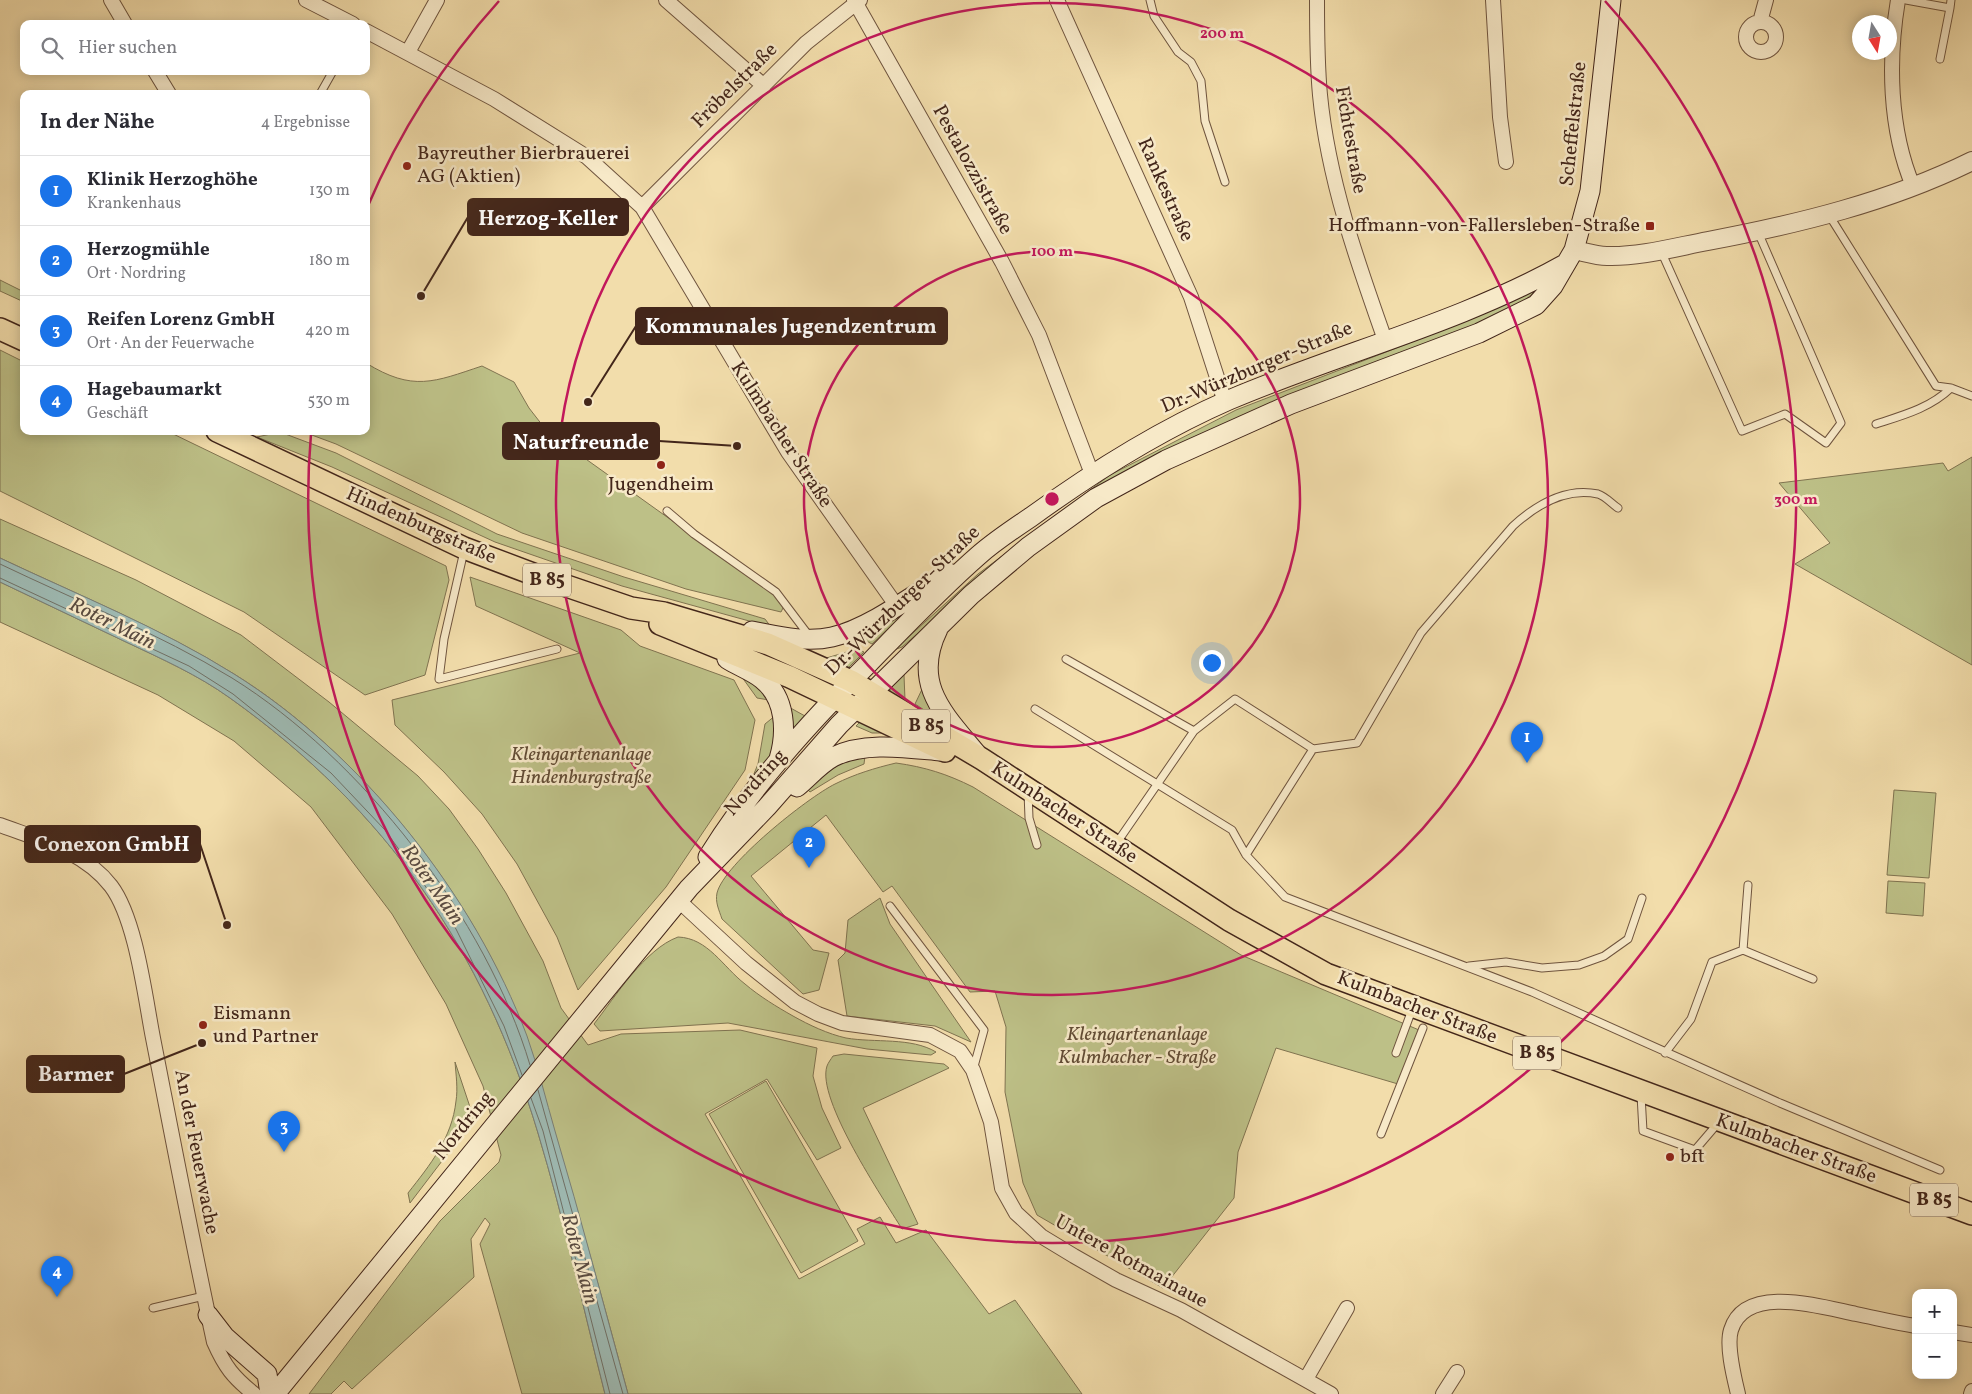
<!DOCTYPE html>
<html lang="de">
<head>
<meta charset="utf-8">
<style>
	:root { --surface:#fff; --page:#f7f7f7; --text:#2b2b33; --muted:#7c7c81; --line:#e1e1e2; --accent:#1a73e8 }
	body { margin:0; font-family:Vollkorn,serif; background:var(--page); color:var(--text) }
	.controls { position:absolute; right:15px; bottom:15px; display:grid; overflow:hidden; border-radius:10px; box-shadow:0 2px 12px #0003 }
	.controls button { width:45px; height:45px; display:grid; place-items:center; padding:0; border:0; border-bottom:1px solid var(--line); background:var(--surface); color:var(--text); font:25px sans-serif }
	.compass { position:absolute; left:1852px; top:15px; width:45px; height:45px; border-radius:50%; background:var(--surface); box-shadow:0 2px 12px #0003; rotate:169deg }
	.you { position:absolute; left:1211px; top:662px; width:18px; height:18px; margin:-12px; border:4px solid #fff; border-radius:50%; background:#1a73e8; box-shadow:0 0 0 8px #1a73e833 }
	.badge { display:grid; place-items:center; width:32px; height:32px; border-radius:50%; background:var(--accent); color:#fff; font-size:16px; font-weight:700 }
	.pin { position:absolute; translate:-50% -41px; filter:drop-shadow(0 1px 2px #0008) }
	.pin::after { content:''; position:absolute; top:26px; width:18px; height:15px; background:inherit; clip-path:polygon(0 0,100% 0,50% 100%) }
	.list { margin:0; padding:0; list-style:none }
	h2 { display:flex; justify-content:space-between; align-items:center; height:65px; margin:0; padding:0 20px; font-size:21px }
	h2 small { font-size:16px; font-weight:400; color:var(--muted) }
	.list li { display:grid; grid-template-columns:32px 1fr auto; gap:15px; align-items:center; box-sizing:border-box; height:70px; padding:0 20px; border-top:1px solid var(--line) }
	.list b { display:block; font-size:19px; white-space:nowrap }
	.list p { margin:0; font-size:16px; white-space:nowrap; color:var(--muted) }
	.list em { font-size:16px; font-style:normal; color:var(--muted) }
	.icon { flex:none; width:28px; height:28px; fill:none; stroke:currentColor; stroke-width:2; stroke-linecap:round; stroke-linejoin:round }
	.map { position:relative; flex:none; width:1972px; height:1394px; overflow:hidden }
	.search { position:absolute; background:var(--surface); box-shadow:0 2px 12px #0003; left:20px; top:20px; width:350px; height:55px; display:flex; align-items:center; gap:12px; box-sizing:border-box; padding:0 18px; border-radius:10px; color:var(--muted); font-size:19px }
	.panel { position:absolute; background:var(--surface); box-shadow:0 2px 12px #0003; left:20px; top:90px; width:350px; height:345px; border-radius:10px }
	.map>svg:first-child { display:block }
	.green { fill:#bdc087; stroke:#807350 }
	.water { fill:#9ebab3; stroke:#7a7f76 }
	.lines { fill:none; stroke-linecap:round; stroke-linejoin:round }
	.shore { stroke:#707066; stroke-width:1 }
	.service-casing { stroke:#6f543e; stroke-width:9 }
	.minor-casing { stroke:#6f543e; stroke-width:16 }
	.tertiary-casing { stroke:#6f543e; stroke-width:20 }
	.secondary-casing { stroke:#43261a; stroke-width:21 }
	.primary-casing { stroke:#43261a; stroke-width:24 }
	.service { stroke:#f7e9c8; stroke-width:7 }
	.minor { stroke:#f7e9c8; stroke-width:14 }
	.tertiary { stroke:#f7e9c8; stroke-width:18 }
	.secondary { stroke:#f7e9c8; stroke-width:19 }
	.primary { stroke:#f2ddab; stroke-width:21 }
	.ring { fill:none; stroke:#c2185b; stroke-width:2.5 }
	.poi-dot { fill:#8f2418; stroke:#f7e9c8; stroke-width:2 }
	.labels { text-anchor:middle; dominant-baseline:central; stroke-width:5; stroke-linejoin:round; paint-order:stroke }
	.shield { fill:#f7e9c8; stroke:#79604e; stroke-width:1 }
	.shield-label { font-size:19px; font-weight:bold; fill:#43261a }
	.street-label { font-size:20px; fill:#43261a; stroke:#f7e9c8 }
	.poi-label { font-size:20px; fill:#43261a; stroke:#f7e9c8; text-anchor:start }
	.park-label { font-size:20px; font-style:italic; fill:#624c35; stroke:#f7e9c8 }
	.water-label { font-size:21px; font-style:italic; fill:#5a4b40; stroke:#f7e9c8 }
	.centre { fill:#c2185b; stroke:#f7e9c8; stroke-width:2.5 }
	.ring-label { font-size:15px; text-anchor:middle; font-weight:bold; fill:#c2185b; stroke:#f7e9c8; stroke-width:5; stroke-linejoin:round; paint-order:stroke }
	.leader { fill:none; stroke:#43261a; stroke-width:2 }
	.callout-dot { fill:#43261a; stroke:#f7e9c8; stroke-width:2 }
	.callout { fill:#43261a; stroke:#43261a; stroke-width:2 }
	.callout-label { font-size:21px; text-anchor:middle; font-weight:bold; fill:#fff }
</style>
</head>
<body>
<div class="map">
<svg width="1972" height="1394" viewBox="0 0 1972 1394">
	<rect width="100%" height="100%" fill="#f2ddab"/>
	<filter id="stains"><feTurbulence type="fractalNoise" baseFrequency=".004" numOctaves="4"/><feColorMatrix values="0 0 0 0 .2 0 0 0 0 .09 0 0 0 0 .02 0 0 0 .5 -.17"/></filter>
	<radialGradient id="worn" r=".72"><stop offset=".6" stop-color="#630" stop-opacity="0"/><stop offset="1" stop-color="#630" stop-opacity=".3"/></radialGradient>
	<path class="green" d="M0 280 24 292V302L0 291Z
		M1542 285 1513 311 1240 421 991 570 902 647 894 650 978 574 1110 475 1236 410 1479 316Z
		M0 350 24 362V431H167L446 566 449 580 425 675 365 695 244 612 0 491Z
		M366 363C413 392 434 382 482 366L514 382 529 408 564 453 583 457 786 602 781 612 686 589 522 533 336 444 301 431H366Z
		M280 432 336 453 497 534 624 577 765 619 771 627 622 586 495 542 332 467 257 437Z
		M1972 457V665L1795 564 1830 543 1779 483 1943 463 1948 471Z
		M0 519 136 580 241 635 329 702 418 776 449 809 478 849 506 893 543 961 561 1008 588 1045 621 1034 740 1030 817 1048 813 1076 822 1108 841 1148 817 1160 767 1079 705 1114 799 1279 865 1244 857 1229 880 1217 896 1243 926 1230 989 1314 1015 1300 1082 1394H628C600 1290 572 1187 538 1085 526 1050 517 1012 502 980 447 863 344 742 234 674 160 628 78 595 0 558Z
		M470 577 621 630 640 646 734 680 755 720 745 770 666 887 578 990 557 937 517 864 482 814 444 772 395 725 392 700 580 653 476 606Z
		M0 582C42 602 84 622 126 642 162 659 198 675 230 698 387 810 483 950 538 1133 564 1219 583 1307 605 1394H522L480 1244 490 1224 485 1218 471 1239 474 1277 352 1389 344 1381 331 1394H309L440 1221 499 1162 501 1155 483 1086 446 1004 392 914 311 807 234 741 158 695 0 622Z
		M910 608 872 644 857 636Z
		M857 649 864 652 848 668 823 659Z
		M739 673 751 678 769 700 757 698Z
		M904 675 905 700 890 692V689Z
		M925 683 937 714 935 717 915 704Z
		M787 706 805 716 793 733Z
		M776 715C780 746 770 759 751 781L758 764 765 724Z
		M864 718 884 733H872L856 726Z
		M865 756 864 764 838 775 810 792 808 790C826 772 840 760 865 756Z
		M896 763C925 767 947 774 973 787L1241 955 1419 1030 1398 1084 1276 1048 1238 1152 1234 1198 1163 1288 1037 1215 1023 1183 1005 1092 1006 1027 995 991 970 992 892 886 883 892 826 815 751 876 813 950 829 953 819 990 803 994 722 919C719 910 715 902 717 893 724 864 807 798 835 784 855 774 875 768 896 763Z
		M1894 790 1936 793 1929 878 1887 875Z
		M1888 881 1925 883 1923 916 1886 913Z
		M880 898 890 924 971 1042 935 1026 847 1016 838 960 845 953 848 920Z
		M678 937C708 938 723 967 745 984 759 996 777 1007 793 1016 809 1025 828 1034 846 1038 875 1043 911 1037 936 1052L931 1055 867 1049 728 1023 600 1031 594 1024C615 997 645 949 678 937Z
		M844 1054 944 1064 949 1068 863 1108 918 1224 902 1229C883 1198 816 1099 827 1066 828 1063 831 1059 833 1056Z
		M455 1062 474 1119 410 1203 408 1193C430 1165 452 1138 456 1101 458 1089 456 1075 455 1062Z
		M766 1081 858 1241 801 1273 709 1114Z"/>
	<path class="water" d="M0 558C78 595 161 628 234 674 362 754 474 895 527 1036 538 1067 546 1100 555 1131 581 1218 604 1306 628 1394H605C583 1307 564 1219 538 1133 483 950 387 810 230 698 198 675 162 659 126 642 84 622 42 602 0 582Z"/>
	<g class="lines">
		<path class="shore" d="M0 564C77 601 158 633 232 678 362 759 486 918 530 1065
			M0 578 189 666 233 694 331 773 385 830 456 929 504 1026 522 1075
			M538 1090 623 1394
			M531 1098 543 1131 610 1394"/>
		<g class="service-casing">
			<path id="service" d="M1150 0 1154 16 1178 52 1191 62 1201 81 1205 121 1225 182
				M1906 0 1950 8 1951 0
				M1940 59 1950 8
				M320 94 333 71
				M1829 215 1936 386 1951 388
				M1661 251 1742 431 1785 414 1826 443 1841 423 1758 232
				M1876 424C1904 415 1930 408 1951 388L1972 396
				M667 511 694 534 776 592 810 637
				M464 551 444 639 439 679 557 649
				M1066 659 1194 731
				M1035 709 1232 830 1246 855 1285 897 1532 992 1780 1103 1940 1170
				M1028 792 1029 818 1037 845
				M1116 844 1194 731 1235 699 1313 749 1357 743 1421 633 1513 526C1536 505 1566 487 1598 494 1605 496 1612 504 1618 508
				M1246 855 1313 749
				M890 906 984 1030 973 1070
				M1743 950 1813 979
				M1469 966 1506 962 1542 968 1579 965 1604 956 1628 939 1642 898
				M1396 1053 1413 1007
				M1665 1053 1691 1019 1712 962 1743 950 1748 885
				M1641 1095 1643 1131 1695 1150 1719 1122
				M1381 1134 1423 1028
				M153 1308 204 1296"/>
		</g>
		<g class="minor-casing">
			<path id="minor" d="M111 0 125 24
				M306 0 353 24
				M666 0 764 86
				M854 0 1002 262 1039 335 1092 474
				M1057 0 1191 297 1225 402
				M1317 0C1317 32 1317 63 1320 95 1328 179 1357 261 1385 340
				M1493 0 1500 117 1506 162
				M1898 0C1888 60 1889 129 1913 186
				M1760 22 1766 0
				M1746 37a15 15 0 1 1 30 0a15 15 0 1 1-30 0Z
				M366 31 494 99 587 157 642 207 788 452 896 605
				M408 52 437 0
				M155 71 169 94
				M642 207 806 43 860 0
				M0 825C40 840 84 851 111 886 136 919 145 997 153 1038 173 1140 192 1241 214 1342 225 1367 233 1377 254 1394
				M678 900 746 963 795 1002 818 1014 842 1023 930 1035 960 1051 973 1070 991 1122 1002 1188 1016 1213 1041 1236 1074 1256 1116 1280 1181 1310 1331 1394
				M1953 1332 1972 1335
				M1306 1379 1347 1308
				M1443 1394 1457 1372
				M1738 1394C1734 1377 1726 1346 1731 1330 1745 1283 1822 1307 1856 1314 1876 1318 1896 1323 1916 1326
				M1971 1394 1972 1391"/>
		</g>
		<g class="tertiary-casing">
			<path id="tertiary" d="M1574 250C1584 252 1596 256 1607 256 1640 257 1676 247 1708 241 1798 224 1889 202 1972 161"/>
		</g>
		<g class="secondary-casing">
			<path id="secondary" d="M938 629C911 684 944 714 976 753
				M752 631C778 636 806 643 832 637 869 629 916 593 949 573
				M727 659C738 666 752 671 762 679 786 698 787 732 779 759
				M797 787C809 777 820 764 833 757 864 741 908 748 940 751
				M708 857C752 786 809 723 868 664 904 627 940 589 979 555 995 541 1013 529 1031 517 1093 472 1158 431 1229 400 1339 353 1460 323 1565 264
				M208 1315 225 1337 267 1374 270 1394
				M275 1394 689 888 767 807 839 725 971 595 1028 547 1096 498 1166 460 1291 404 1479 333 1536 305 1553 286 1574 250 1590 191 1611 0"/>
		</g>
		<g class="primary-casing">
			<path id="primary" d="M0 329 24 340
				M217 431 464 548 549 580 631 608 664 613 768 644 851 681 982 759 1229 920 1326 974 1972 1214
				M660 624 790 677 945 751"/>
		</g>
		<use href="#service" class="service"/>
		<use href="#minor" class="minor"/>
		<use href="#tertiary" class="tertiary"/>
		<use href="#secondary" class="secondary"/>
		<use href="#primary" class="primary"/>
	</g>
	<g class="ring">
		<circle cx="1052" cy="499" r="248"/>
		<circle cx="1052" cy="499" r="496"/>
		<path d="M367 208A744 744 0 0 1 499 1M1605 1A744 744 0 1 1 311 434"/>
	</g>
	<g class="poi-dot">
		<circle cx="407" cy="166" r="5"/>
		<rect x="1645" y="221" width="10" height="10" rx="2.5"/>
		<circle cx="661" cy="465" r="5"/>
		<circle cx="203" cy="1025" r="5"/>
		<circle cx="1670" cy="1157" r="5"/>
	</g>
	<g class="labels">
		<g class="shield">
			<rect x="523" y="563.5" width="48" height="33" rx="4"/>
			<rect x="902" y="709.5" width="48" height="33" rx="4"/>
			<rect x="1513" y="1036.5" width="48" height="33" rx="4"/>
			<rect x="1910" y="1183.5" width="48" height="33" rx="4"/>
		</g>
		<g class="shield-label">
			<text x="547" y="580">B 85</text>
			<text x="926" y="726">B 85</text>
			<text x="1537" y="1053">B 85</text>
			<text x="1934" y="1200">B 85</text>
		</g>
		<g class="street-label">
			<text transform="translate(735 86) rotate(-45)">Fröbelstraße</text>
			<text transform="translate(1574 124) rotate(-84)">Scheffelstraße</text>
			<text transform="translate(1350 140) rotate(80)">Fichtestraße</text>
			<text transform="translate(972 170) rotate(61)">Pestalozzistraße</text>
			<text transform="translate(1165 190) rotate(66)">Rankestraße</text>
			<text transform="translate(1257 368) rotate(-23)">Dr.-Würzburger-Straße</text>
			<text transform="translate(781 435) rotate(57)">Kulmbacher Straße</text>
			<text transform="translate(421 526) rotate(24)">Hindenburgstraße</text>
			<text transform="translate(903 601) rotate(-44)">Dr.-Würzburger-Straße</text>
			<text transform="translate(756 783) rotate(-48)">Nordring</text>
			<text transform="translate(1064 813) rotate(33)">Kulmbacher Straße</text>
			<text transform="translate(1417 1008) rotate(21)">Kulmbacher Straße</text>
			<text transform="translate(464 1126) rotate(-51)">Nordring</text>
			<text transform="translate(1796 1149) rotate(20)">Kulmbacher Straße</text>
			<text transform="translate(196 1152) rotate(79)">An der Feuerwache</text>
			<text transform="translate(1131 1262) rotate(29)">Untere Rotmainaue</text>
		</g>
		<g class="poi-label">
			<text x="417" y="154">Bayreuther Bierbrauerei<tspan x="417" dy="23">AG (Aktien)</tspan></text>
			<text x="1640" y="226" text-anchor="end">Hoffmann-von-Fallersleben-Straße</text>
			<text x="661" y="485" text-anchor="middle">Jugendheim</text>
			<text x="213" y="1014">Eismann<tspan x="213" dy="23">und Partner</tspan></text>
			<text x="1680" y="1157">bft</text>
		</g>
		<g class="park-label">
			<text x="581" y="755">Kleingartenanlage<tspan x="581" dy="23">Hindenburgstraße</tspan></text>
			<text x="1137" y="1035">Kleingartenanlage<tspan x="1137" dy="23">Kulmbacher - Straße</tspan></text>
		</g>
		<g class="water-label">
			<text transform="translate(112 624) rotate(26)">Roter Main</text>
			<text transform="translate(432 885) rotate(55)">Roter Main</text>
			<text transform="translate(579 1259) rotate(75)">Roter Main</text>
		</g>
	</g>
	<circle cx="1052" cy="499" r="8" class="centre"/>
	<g class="ring-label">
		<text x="1222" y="38">200 m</text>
		<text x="1052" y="256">100 m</text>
		<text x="1796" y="504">300 m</text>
	</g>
	<path class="leader" d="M421 296L468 217M588 402L636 326M737 446L659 441M227 925L200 844M202 1043L124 1074"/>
	<g class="callout-dot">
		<circle cx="421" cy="296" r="5"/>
		<circle cx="588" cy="402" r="5"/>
		<circle cx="737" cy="446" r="5"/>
		<circle cx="227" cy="925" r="5"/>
		<circle cx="202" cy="1043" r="5"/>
	</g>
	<g class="callout">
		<rect x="468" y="199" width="160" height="36" rx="5"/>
		<rect x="636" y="308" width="311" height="36" rx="5"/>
		<rect x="503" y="423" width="156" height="36" rx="5"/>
		<rect x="25" y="826" width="175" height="36" rx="5"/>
		<rect x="27" y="1056" width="97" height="36" rx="5"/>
	</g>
	<g class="callout-label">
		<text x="548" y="225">Herzog-Keller</text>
		<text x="791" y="333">Kommunales Jugendzentrum</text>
		<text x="581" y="449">Naturfreunde</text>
		<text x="112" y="851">Conexon GmbH</text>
		<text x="76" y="1081">Barmer</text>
	</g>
	<rect width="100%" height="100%" filter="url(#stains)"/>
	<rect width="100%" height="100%" fill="url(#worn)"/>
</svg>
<div class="controls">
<button>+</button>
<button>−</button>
</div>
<svg class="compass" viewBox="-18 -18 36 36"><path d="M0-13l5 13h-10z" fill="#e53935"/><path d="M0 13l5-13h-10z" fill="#7c7c81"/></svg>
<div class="you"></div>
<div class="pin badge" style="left:1527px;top:763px">1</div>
<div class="pin badge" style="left:809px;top:868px">2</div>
<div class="pin badge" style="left:284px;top:1152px">3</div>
<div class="pin badge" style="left:57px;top:1297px">4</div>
<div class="search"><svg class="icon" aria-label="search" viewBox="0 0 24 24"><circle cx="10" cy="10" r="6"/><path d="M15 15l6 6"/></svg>Hier suchen</div>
<section class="panel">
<h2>In der Nähe<small>4 Ergebnisse</small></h2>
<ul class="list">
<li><span class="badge">1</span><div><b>Klinik Herzoghöhe</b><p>Krankenhaus</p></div><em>130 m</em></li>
<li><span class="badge">2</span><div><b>Herzogmühle</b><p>Ort · Nordring</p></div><em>180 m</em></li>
<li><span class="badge">3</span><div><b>Reifen Lorenz GmbH</b><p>Ort · An der Feuerwache</p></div><em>420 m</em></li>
<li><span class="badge">4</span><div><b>Hagebaumarkt</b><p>Geschäft</p></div><em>530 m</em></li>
</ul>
</section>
</div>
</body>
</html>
